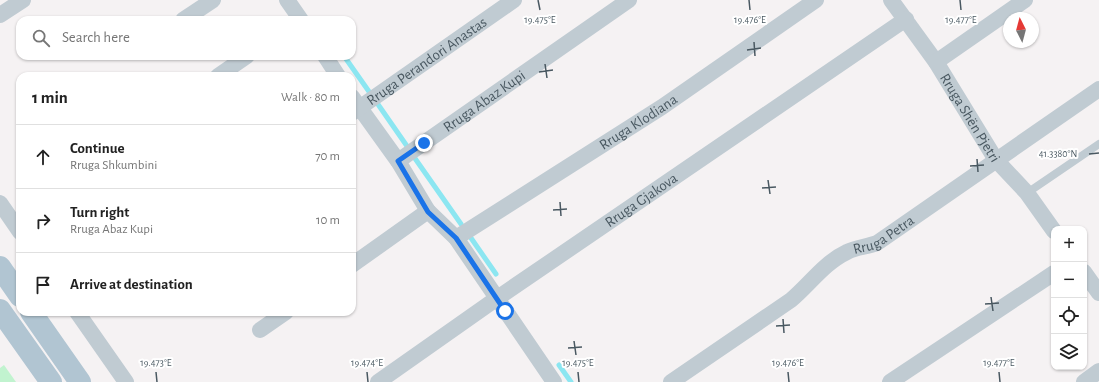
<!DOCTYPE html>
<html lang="en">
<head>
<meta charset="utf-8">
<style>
	:root { --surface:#fff; --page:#f6f6f6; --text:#222; --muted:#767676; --line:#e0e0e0 }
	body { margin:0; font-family:"Alegreya Sans",sans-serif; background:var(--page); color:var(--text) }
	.controls { position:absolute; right:12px; bottom:12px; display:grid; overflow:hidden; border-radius:8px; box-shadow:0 1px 3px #0004 }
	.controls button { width:36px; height:36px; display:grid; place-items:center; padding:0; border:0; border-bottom:1px solid var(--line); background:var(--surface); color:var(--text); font:20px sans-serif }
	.compass { position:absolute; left:1003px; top:12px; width:36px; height:36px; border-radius:50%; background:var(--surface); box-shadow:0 1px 3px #0004; rotate:354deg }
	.stop { position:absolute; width:12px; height:12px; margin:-9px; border:3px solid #1a73e8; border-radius:50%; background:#fff }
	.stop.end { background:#1a73e8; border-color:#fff; box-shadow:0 1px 4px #0008 }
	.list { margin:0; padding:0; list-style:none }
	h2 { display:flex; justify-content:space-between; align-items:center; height:52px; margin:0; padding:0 16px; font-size:17px }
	h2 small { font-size:13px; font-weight:400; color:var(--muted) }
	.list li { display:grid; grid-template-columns:26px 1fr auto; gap:12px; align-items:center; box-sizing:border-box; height:64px; padding:0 16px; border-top:1px solid var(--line) }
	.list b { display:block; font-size:15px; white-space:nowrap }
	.list p { margin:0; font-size:13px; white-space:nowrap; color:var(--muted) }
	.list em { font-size:13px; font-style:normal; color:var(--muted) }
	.icon { flex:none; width:22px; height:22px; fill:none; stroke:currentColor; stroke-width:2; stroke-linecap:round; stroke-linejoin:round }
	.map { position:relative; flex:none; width:1099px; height:382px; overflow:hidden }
	.search { position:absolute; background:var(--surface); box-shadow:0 1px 3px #0004; left:16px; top:16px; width:340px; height:44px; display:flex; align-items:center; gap:10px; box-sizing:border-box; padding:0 14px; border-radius:12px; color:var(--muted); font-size:15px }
	.panel { position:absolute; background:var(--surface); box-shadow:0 1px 3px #0004; left:16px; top:72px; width:340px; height:244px; border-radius:12px }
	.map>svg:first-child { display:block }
	.green { fill:#c1f3cf }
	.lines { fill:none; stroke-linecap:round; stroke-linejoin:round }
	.stream { stroke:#8ce6f1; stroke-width:5 }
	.lane { stroke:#c0cbd2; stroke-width:8 }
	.street { stroke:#c0cbd2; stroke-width:16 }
	.primary { stroke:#b1c5d2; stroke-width:22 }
	.route { stroke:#1a73e8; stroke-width:5 }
	.ticks { fill:none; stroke:#495861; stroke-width:1.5 }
	.labels { text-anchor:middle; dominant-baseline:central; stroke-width:4; stroke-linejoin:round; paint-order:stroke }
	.street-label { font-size:15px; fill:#495861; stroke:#fff }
	.ticks-label { font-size:10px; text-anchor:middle; fill:#495861; stroke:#fff; stroke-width:4; stroke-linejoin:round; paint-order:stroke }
</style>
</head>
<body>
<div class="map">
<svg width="1099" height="382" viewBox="0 0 1099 382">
	<rect width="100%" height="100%" fill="#f5f2f3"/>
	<path class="green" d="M4 365 16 382H0V368Z"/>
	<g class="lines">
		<path class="stream" d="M344 56 370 93
			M375 100 409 149
			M414 157 461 224
			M471 238 496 274
			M559 365 571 382"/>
		<path class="lane" d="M1027 193 1099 144"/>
		<g class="street">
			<path d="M287 0 301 20"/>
			<path id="s1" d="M891 0 936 62 996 160 1027 193 1054 231"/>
			<path d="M0 15 23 0"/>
			<path d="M183 20 213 0"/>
			<path d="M325 56 338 76"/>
			<path d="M936 62 1025 0"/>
			<path d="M218 76 247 56"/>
			<path d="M352 97 398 161 428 211 456 238 554 382"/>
			<path id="s2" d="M352 113 514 0"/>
			<path id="s3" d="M398 161 629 0"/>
			<path d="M0 203 20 232"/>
			<path id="s4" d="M456 238 662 107 816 0"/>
			<path d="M352 265 428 211"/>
			<path d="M1084 272 1099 293"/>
			<path d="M77 312 126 382"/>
			<path d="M260 330 286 312"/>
			<path id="s5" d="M378 382 496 299 906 19"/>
			<path id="s6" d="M671 382 791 300C810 284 824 263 847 252 856 247 867 247 877 243L1099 89"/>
			<path d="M890 382 1054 273"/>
			<path d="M1084 382 1099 371"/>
		</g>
		<path class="primary" d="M0 267 20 296
			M0 310 51 382
			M31 312 80 382"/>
	</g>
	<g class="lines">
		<path class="route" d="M424 143 398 161 428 212 456 238 505 311"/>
	</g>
	<path class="ticks" d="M538 0 540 10M749 0 750 10M960 0 961 10M754 42 755 56M747 50 761 48M545 64 547 78M539 72 553 70M1089 154 1099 153M977 159 978 172M970 166 984 165M768 180 770 194M762 188 776 187M560 202 561 216M553 210 567 209M991 297 993 311M985 304 999 303M783 319 784 333M776 326 790 325M574 341 576 355M568 348 582 347M156 372 157 382M367 372 368 382M578 372 579 382M788 372 789 382M999 372 1000 382"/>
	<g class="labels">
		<g class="street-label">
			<text stroke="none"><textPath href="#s2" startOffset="91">Rruga Perandori Anastas</textPath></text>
			<text stroke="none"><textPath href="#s3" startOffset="105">Rruga Abaz Kupi</textPath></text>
			<text stroke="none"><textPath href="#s1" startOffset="142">Rruga Shën Pjetri</textPath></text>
			<text stroke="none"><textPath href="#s4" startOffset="216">Rruga Klodiana</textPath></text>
			<text stroke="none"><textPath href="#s5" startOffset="320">Rruga Gjakova</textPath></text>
			<text stroke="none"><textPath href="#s6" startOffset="260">Rruga Petra</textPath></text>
		</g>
	</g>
	<g class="ticks-label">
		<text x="540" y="23">19.475°E</text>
		<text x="750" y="23">19.476°E</text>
		<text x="961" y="23">19.477°E</text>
		<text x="1058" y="157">41.3380°N</text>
		<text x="156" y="366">19.473°E</text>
		<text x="367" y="366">19.474°E</text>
		<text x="578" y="366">19.475°E</text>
		<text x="788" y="366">19.476°E</text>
		<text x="999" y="366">19.477°E</text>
	</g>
</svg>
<div class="controls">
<button>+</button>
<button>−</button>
<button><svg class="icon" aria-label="locate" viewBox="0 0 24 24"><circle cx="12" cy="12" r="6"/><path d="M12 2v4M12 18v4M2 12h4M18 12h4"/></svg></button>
<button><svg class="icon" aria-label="layers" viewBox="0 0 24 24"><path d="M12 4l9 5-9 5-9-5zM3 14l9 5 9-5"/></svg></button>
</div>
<svg class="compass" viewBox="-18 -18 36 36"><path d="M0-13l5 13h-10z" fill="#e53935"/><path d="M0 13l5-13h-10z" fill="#767676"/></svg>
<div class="stop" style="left:505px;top:311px"></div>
<div class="stop end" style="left:424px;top:143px"></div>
<div class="search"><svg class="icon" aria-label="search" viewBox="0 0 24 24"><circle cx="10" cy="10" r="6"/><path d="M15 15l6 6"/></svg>Search here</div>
<section class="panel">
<h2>1 min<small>Walk · 80 m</small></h2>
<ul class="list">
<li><svg class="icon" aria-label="ahead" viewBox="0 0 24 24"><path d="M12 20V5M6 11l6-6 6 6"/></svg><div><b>Continue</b><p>Rruga Shkumbini</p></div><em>70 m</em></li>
<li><svg class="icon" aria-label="right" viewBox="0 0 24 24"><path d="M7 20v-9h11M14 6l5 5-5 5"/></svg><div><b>Turn right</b><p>Rruga Abaz Kupi</p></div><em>10 m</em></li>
<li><svg class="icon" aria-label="arrive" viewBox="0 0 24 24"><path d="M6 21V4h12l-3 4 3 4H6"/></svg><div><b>Arrive at destination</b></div></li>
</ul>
</section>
</div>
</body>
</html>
